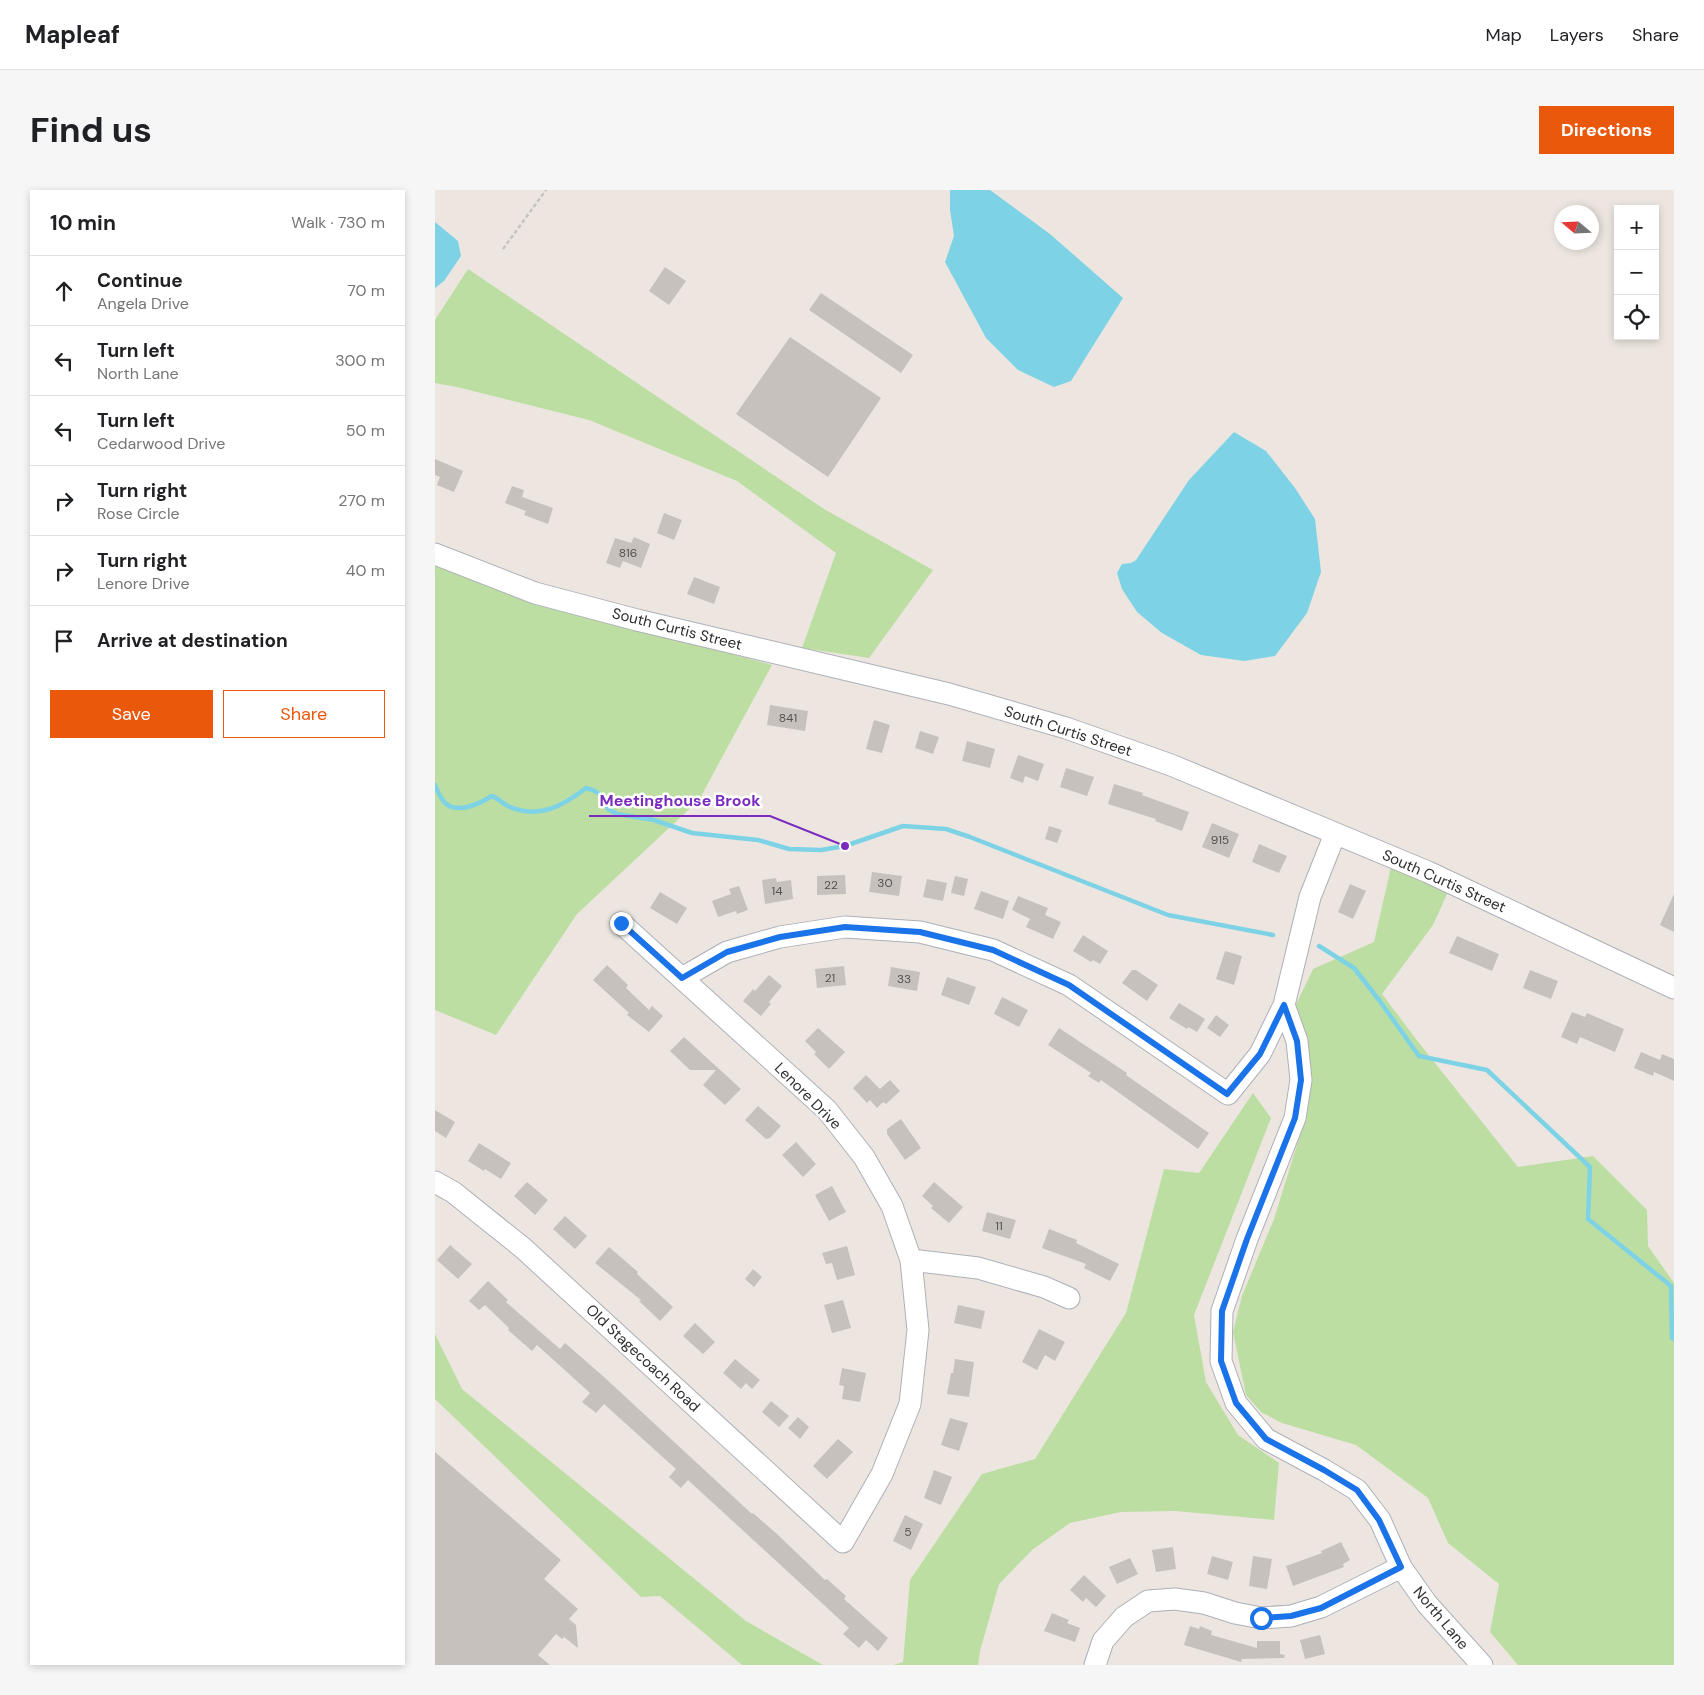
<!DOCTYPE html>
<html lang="en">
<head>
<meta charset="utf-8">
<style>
	:root { --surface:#fff; --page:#f6f6f6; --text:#202124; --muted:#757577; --line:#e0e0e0; --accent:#ea580c }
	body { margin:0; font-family:"DM Sans",sans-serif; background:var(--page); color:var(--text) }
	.controls { position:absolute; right:15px; top:15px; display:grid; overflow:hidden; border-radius:0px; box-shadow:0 2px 8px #0003 }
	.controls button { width:45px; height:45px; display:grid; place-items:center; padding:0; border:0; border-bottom:1px solid var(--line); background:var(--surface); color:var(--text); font:25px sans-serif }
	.compass { position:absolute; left:1119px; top:15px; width:45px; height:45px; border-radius:50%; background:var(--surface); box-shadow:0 2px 8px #0003; rotate:289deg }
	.stop { position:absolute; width:15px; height:15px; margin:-11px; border:4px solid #1a73e8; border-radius:50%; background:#fff }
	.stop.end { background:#1a73e8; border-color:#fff; box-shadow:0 1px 5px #0008 }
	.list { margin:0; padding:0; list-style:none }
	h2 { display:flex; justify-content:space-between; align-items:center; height:65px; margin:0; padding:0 20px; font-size:21px }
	h2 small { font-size:16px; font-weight:400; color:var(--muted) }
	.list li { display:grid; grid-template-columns:32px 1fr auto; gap:15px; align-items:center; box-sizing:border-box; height:70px; padding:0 20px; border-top:1px solid var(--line) }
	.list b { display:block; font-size:19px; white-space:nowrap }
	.list p { margin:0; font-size:16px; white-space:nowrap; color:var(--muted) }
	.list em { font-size:16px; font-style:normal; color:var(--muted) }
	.actions { display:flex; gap:10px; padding:15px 20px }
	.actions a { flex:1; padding:11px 0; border:1px solid var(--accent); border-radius:0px; text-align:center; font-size:18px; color:var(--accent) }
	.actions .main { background:var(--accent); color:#fff }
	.icon { flex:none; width:28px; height:28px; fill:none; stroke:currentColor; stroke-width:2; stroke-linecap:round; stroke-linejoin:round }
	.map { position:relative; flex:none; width:1239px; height:1475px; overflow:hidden; border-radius:0px }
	header { display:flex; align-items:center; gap:30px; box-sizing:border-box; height:70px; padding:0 25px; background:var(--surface); border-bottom:1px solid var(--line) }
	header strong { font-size:24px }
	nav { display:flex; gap:28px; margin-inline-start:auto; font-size:18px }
	.intro { display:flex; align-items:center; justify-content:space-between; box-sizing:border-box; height:120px; padding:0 30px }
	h1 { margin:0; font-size:35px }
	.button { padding:12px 22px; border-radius:0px; background:var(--accent); color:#fff; font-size:18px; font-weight:700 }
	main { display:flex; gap:30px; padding:0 30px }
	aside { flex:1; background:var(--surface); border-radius:0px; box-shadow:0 2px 8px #0003 }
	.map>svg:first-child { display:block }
	.green { fill:#bcdea2 }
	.water { fill:#7dd3e5 }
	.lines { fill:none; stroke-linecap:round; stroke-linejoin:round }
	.stream { stroke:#7dd3e5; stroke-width:4.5 }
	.building { fill:#c6c1bc }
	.minor-casing { stroke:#adb0b8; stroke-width:23 }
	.path { stroke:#c4c4c4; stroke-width:2.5; stroke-dasharray:4 2.5; stroke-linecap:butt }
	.minor { stroke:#fff; stroke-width:21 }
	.route { stroke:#1a73e8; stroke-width:6 }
	.labels { text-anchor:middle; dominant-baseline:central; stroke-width:5; stroke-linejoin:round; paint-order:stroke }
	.number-label { font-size:12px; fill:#535251 }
	.street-label { font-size:15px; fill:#2d2d2d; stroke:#fff }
	.leader { fill:none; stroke:#7b2cbf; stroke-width:2 }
	.callout-dot { fill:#7b2cbf; stroke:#fff; stroke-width:2 }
	.callout-label { font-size:16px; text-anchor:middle; font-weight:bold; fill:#7b2cbf; stroke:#fff; stroke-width:5; stroke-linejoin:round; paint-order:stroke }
</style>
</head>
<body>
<header>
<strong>Mapleaf</strong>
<nav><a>Map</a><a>Layers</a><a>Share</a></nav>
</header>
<div class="intro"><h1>Find us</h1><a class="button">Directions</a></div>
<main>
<aside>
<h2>10 min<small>Walk · 730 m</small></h2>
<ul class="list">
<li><svg class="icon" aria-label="ahead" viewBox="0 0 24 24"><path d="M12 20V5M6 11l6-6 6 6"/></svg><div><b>Continue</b><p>Angela Drive</p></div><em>70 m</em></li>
<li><svg class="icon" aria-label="left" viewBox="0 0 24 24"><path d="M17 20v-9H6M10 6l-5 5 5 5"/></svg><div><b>Turn left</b><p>North Lane</p></div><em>300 m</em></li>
<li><svg class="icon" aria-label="left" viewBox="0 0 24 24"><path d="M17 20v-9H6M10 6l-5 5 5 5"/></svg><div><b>Turn left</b><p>Cedarwood Drive</p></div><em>50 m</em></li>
<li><svg class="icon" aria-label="right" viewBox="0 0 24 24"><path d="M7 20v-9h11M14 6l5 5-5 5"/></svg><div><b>Turn right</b><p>Rose Circle</p></div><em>270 m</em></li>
<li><svg class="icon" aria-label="right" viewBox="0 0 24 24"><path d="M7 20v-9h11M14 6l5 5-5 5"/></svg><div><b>Turn right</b><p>Lenore Drive</p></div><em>40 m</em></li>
<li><svg class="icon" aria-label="arrive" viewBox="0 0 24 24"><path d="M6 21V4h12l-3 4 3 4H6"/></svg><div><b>Arrive at destination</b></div></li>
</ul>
<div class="actions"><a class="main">Save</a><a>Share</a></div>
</aside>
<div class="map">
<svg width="1239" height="1475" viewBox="0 0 1239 1475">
	<rect width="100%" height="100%" fill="#ede6e0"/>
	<path class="green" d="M33 79 389 319 498 380 434 468 367 458 401 363 302 291 154 230 22 197 0 193V130Z
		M0 373 90 409 337 475 264 610 142 724 61 845 0 820Z
		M956 677 1014 700 998 735 947 804 984 853 1083 977 1158 966 1212 1020 1213 1056 1239 1093V1475H1083L1055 1442 1064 1394 1013 1353 993 1308 921 1255 847 1233 826 1222 811 1205 798 1142 807 1106 839 1029 871 926 874 884 857 823 878 779 939 752Z
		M818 903 836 928 759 1125 771 1192 803 1245 844 1273 839 1330 740 1321 686 1322 635 1333 597 1360 564 1394 545 1461 543 1475H458L468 1472 475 1390 547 1284 600 1269 691 1123 729 979 764 983Z
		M0 1144 27 1199 311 1431 388 1475H307L225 1406 206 1407 0 1209Z"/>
	<path class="water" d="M515 0H555L615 44 688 108 636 191 619 197 583 180 551 148 510 72 519 46 515 20Z
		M0 32 23 51 26 66 9 91 0 98Z
		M799 242 831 261 860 298 880 329 886 382 872 423 840 466 809 471 766 465 727 443 702 422 687 399 682 383 687 374 696 373 701 370 754 290Z"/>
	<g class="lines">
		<path class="stream" d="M0 595C2 599 4 605 7 609 18 627 44 614 57 606 63 608 67 613 73 616 103 630 128 616 151 598L160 601 167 606 173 619 182 624 219 630 257 643 323 650 354 659 386 660 410 656 468 636 511 639 535 647 733 725 838 745
			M884 756 919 778 944 810 984 866 1052 880 1155 977 1153 1029 1236 1096 1237 1148 1239 1149"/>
	</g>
	<path class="building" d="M230 77 251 91 234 115 214 101Z
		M386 103 478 165 466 183 374 120Z
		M355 147 446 208 393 287 301 224Z
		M0 269 28 281 19 302 2 295 5 287 0 285Z
		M77 296 89 300 87 307 118 318 113 334 89 325 91 321 70 313Z
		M229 323 247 330 239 350 222 343Z
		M199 347 215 354 206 378 188 371 185 378 171 373 180 348 196 353Z
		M259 387 285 397 279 414 252 404Z
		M335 515 373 521 370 541 332 535Z
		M439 530 455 535 447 563 431 559Z
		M485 541 504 547 498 564 480 558Z
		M532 551 560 559 555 578 527 571Z
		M583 565 609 574 603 591 590 586 588 593 575 588Z
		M631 578 659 587 652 606 625 597Z
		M679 594 708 603 707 605 754 622 747 641 720 631 721 629 673 614Z
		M777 633 804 644 794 668 767 657Z
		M614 636 627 640 622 653 610 649Z
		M824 654 852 666 844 683 817 672Z
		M437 682 467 686 464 706 434 702Z
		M410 685 411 704 382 705V686Z
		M520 686 533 689 529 706 516 703Z
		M341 688 342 692 356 690 358 709 330 714 327 690Z
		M492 689 512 693 508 711 488 707Z
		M915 694 931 701 918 729 903 722Z
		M304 696 313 720 302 724 301 721 283 727 277 711 296 704 294 699Z
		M546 701 574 711 568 729 539 719Z
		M225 702 252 718 242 734 215 718Z
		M1239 704V742L1225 735Z
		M583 706 613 718 610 725 626 732 618 749 591 737 595 729 577 720Z
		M648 745 673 761 665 774 658 770 656 772 638 761Z
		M1022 746 1064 764 1057 781 1014 763Z
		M790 761 807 766 799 795 781 789Z
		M172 775 193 795 191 798 214 820 217 816 228 826 214 842 192 825 194 823 158 790Z
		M409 776 411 795 382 798 380 779Z
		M456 777 485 782 482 801 453 796Z
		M697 780H701L723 795 712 811 687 793Z
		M1095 780 1123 791 1116 809 1088 798Z
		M334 785 347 796 334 812 336 814 326 826 308 811 318 799 320 801Z
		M512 787 541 797 534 815 506 805Z
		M567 807 593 820 584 837 559 824Z
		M744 813 770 829 762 842 753 837 752 839 734 828Z
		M1137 822 1150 827 1152 823 1189 839 1180 862 1145 847 1142 854 1126 847Z
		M781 825 794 835 785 847 772 838Z
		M383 838 410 862 394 879 379 864 381 862 370 851Z
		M624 838 692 883 691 885 774 943 763 959 666 890 664 893 653 886 656 883 613 855Z
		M249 847 306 899 290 915 268 895 281 880H255L235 861Z
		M1206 862 1225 870 1227 864 1239 869V891L1219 882 1218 886 1199 878Z
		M431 885 445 899 455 890 465 901 451 914 448 912 442 918 435 910 432 913 418 898Z
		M323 916 346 936 335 948 331 949 310 930Z
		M0 920 20 932 11 948 0 941Z
		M466 929 486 958 470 970 452 944V939Z
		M361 952 381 974 368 987 347 965Z
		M44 953 76 973 66 989 50 979 49 981 33 971Z
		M92 992 113 1010 100 1025 79 1006Z
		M499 992 528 1017 514 1033 496 1018 498 1016 487 1006Z
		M397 996 411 1022 394 1031 380 1005Z
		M552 1022 581 1030 575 1049 547 1041Z
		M130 1026 152 1046 140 1059 118 1039Z
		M614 1039 642 1050 641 1053 684 1074 675 1091 649 1078 651 1074 607 1058Z
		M15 1055 37 1074 23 1089 2 1070Z
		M412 1056 420 1085 402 1090 397 1073 391 1074 387 1063Z
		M174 1057 203 1082 202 1084 238 1117 225 1131 204 1111 206 1110 160 1073Z
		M318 1079 327 1087 319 1097 310 1089Z
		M53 1091 73 1110 71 1112 125 1159 130 1153 169 1187 317 1324 318 1323 342 1344 390 1390 392 1389 411 1406 409 1409 453 1448 443 1461 431 1450 424 1458 408 1444 414 1438 253 1290 246 1298 234 1287 241 1279 169 1214 161 1223 147 1212 155 1203 102 1155 97 1161 73 1140 74 1138 50 1115 44 1120 34 1111Z
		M408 1110 416 1138 397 1143 389 1115Z
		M523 1115 550 1121 546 1139 519 1133Z
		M260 1133 280 1152 268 1164 248 1146Z
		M604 1139 630 1152 620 1171 610 1165 602 1180 587 1172Z
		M300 1169 325 1190 317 1199 311 1193 306 1199 288 1183Z
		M520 1169 539 1172 534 1207 512 1204 516 1183H518Z
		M407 1178 431 1183 425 1212 407 1209 409 1196 404 1195Z
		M336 1211 354 1226 344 1237 327 1222Z
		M363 1227 374 1237 365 1249 353 1238Z
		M515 1228 533 1233 524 1261 506 1255Z
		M403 1249 418 1262 392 1289 378 1276Z
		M0 1262 126 1370 109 1389 143 1419 134 1429 141 1435 143 1458 129 1447 127 1449 121 1444 103 1465 115 1475H0Z
		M499 1280 517 1287 506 1315 489 1308Z
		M470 1325 488 1334 476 1360 458 1351Z
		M906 1352 915 1370 908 1374 909 1377 858 1396 851 1376 887 1363 886 1361Z
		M738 1357 741 1379 721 1382 717 1360Z
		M777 1366 798 1372 793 1390 772 1384Z
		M818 1366 837 1369 832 1399 814 1396Z
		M695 1368 703 1384 682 1394 674 1377Z
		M649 1385 671 1406 661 1417 651 1408 648 1412 635 1400Z
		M617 1423 634 1430 632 1433 645 1438 640 1452 609 1441Z
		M755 1436 764 1439 765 1436 777 1441 776 1445 822 1458V1451H845V1464L850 1465 849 1468 807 1469 806 1472 749 1455Z
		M885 1445 890 1464 870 1469 865 1450Z"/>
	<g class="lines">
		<g class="minor-casing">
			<path id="minor" d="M0 364 100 403 202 430 514 504 631 538 736 575 993 682 1239 798
				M247 788 292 762 345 747 410 737 485 742 558 760 634 795 793 904 825 864 849 815 875 707 900 644
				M849 815 862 851 866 890 860 928 812 1049 787 1121 786 1171 801 1213 831 1249 889 1280 922 1300 945 1330 966 1377 992 1414 1047 1475
				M0 992 18 1002 88 1058 408 1352 447 1284 475 1214 483 1140 476 1070 457 1016 429 967 392 920 186 733
				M476 1070 543 1078 609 1097 634 1108
				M660 1475 668 1451 689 1427 713 1411 740 1409 769 1413 800 1423 826 1428 856 1426 886 1417 966 1377"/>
		</g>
		<path class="path" d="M68 59 111 0"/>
		<use href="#minor" class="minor"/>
	</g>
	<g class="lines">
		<path class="route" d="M186 733 247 788 292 762 345 747 410 737 485 742 558 760 634 795 792 904 825 864 849 815 862 851 866 890 860 928 812 1049 787 1121 786 1171 801 1213 831 1249 889 1280 922 1300 944 1330 966 1377 886 1418 856 1426 826 1428"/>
	</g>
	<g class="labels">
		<g class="number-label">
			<text x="193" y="363">816</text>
			<text x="353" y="528">841</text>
			<text x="785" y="650">915</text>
			<text x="450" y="693">30</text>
			<text x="396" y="695">22</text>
			<text x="342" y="701">14</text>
			<text x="395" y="788">21</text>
			<text x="469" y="789">33</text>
			<text x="564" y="1036">11</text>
			<text x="473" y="1342">5</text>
		</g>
		<g class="street-label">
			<text transform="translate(242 439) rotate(14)">South Curtis Street</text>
			<text transform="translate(633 541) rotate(18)">South Curtis Street</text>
			<text transform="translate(1009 691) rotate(24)">South Curtis Street</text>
			<text transform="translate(373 906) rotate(45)">Lenore Drive</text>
			<text transform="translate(208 1168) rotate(43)">Old Stagecoach Road</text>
			<text transform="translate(1006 1428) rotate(50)">North Lane</text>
		</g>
	</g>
	<path class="leader" d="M410 656L335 626H154"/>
	<circle class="callout-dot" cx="410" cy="656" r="5"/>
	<g class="callout-label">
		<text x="245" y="616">Meetinghouse Brook</text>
	</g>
</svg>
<div class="controls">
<button>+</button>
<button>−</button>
<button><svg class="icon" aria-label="locate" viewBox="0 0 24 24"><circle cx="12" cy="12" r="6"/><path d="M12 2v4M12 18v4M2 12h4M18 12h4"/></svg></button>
</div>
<svg class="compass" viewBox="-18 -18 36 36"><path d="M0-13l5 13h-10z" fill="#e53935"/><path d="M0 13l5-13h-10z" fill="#757577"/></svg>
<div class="stop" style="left:826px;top:1428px"></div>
<div class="stop end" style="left:186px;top:733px"></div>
</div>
</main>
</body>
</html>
